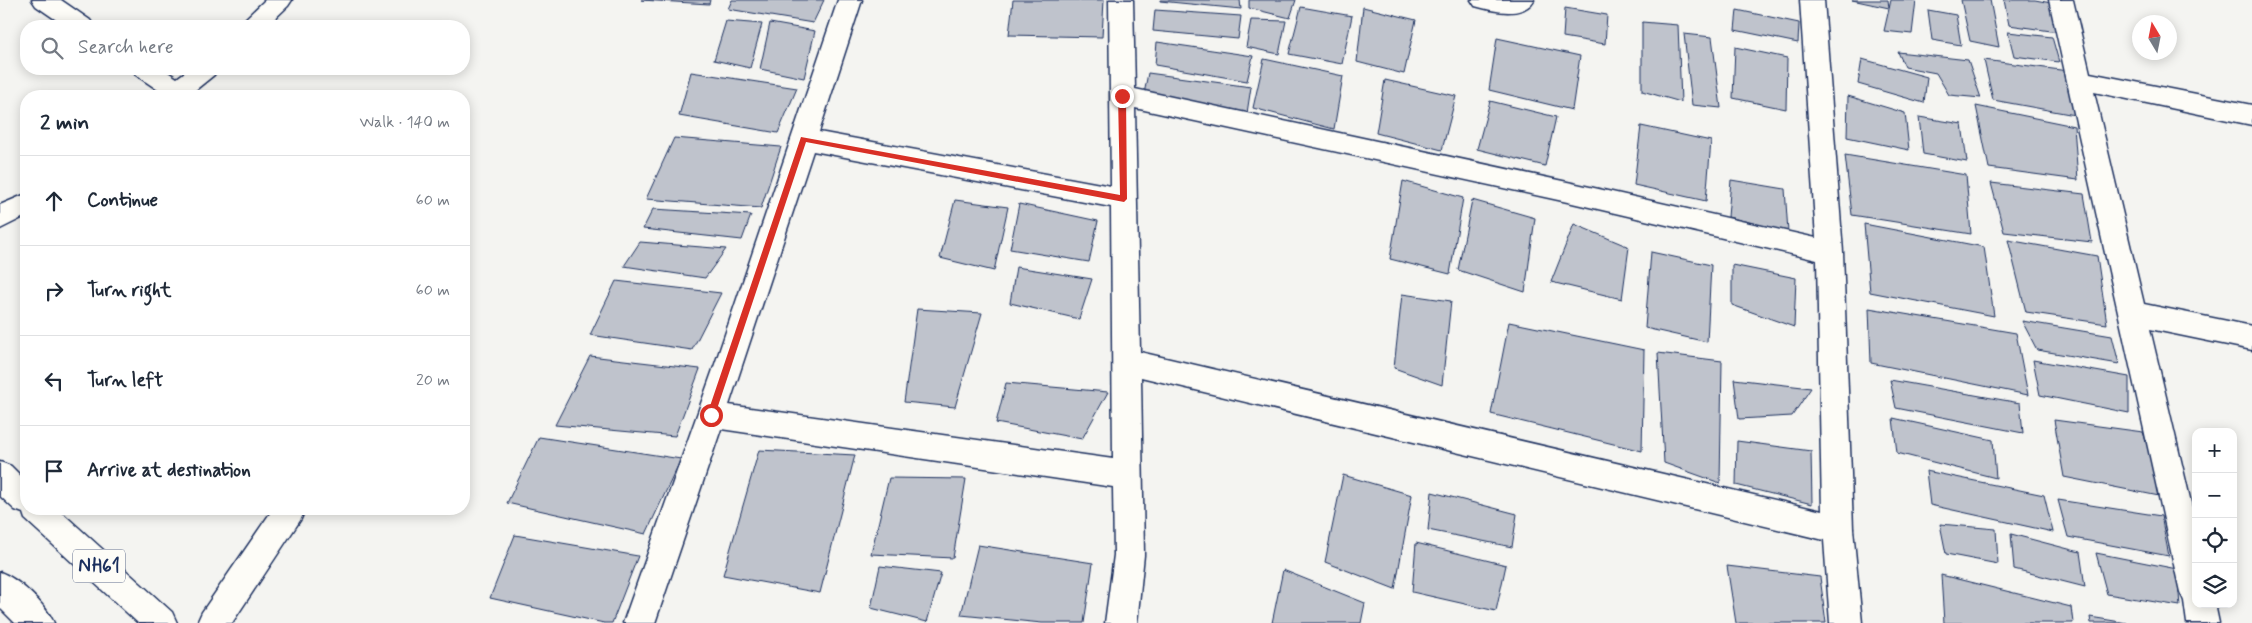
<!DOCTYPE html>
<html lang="en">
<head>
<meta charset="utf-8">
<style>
	:root { --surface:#fff; --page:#f2f2f3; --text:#1f2937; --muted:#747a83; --line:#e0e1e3 }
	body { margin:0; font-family:Mynerve,sans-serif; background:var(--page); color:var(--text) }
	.controls { position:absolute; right:15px; bottom:15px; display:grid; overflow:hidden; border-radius:10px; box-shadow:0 2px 12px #0003 }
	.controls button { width:45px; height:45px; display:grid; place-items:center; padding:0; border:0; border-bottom:1px solid var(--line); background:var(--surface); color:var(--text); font:25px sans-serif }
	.compass { position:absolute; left:2132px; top:15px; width:45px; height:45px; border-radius:50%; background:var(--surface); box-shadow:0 2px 12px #0003; rotate:350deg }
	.stop { position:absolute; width:15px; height:15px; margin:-11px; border:4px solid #d93025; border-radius:50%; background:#fff }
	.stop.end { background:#d93025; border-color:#fff; box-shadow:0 1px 5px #0008 }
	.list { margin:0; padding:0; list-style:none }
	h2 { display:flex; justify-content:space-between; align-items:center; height:65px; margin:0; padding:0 20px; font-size:21px }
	h2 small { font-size:16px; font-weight:400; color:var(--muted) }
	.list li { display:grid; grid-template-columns:32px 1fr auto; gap:15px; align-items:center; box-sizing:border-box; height:90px; padding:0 20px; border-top:1px solid var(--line) }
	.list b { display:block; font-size:19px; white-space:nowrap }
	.list em { font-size:16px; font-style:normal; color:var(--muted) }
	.icon { flex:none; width:28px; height:28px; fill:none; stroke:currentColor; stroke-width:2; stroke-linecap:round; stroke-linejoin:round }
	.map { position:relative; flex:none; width:2252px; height:623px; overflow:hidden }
	.search { position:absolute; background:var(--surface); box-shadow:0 2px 12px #0003; left:20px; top:20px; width:450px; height:55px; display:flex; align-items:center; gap:12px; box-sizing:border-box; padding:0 18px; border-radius:20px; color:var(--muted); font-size:19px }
	.panel { position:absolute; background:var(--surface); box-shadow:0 2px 12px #0003; left:20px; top:90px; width:450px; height:425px; border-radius:20px }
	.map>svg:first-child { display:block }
	.building { fill:#bfc3cc; stroke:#1b2f5e }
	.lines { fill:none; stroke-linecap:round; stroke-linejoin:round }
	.minor-casing { stroke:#1b2f5e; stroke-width:3 }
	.highway-casing { stroke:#1b2f5e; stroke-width:3 }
	.minor { fill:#fdfcf7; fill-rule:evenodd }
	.highway { fill:#fdfcf7; fill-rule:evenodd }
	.route { fill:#d93025 }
	.labels { text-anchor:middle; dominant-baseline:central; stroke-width:4.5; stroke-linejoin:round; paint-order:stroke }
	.shield { fill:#fdfcf7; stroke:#5f6c8c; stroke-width:1 }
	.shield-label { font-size:19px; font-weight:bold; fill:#1b2f5e }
</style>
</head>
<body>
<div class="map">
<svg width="2252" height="623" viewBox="0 0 2252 623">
	<rect width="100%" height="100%" fill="#f4f4f1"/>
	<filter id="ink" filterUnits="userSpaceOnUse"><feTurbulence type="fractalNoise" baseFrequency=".02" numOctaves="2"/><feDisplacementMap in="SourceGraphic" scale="10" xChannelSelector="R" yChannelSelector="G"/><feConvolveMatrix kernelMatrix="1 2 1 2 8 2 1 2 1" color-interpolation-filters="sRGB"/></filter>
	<g filter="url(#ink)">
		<path class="building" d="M641 0H710L709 4Z
			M732 0H824L813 23 728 9Z
			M1013 0H1104L1102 37 1009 35Z
			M1160 0H1240L1241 9 1160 1Z
			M1249 0H1296L1290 18 1249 8Z
			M1852 0H1888L1889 8Z
			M1891 0H1916L1912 34 1884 31Z
			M1961 0H1990L1999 47 1970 41Z
			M2004 0H2035L2051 3 2058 32 2009 25Z
			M1301 7 1352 16 1342 64 1289 54Z
			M1363 7 1416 20 1404 74 1357 62Z
			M1565 8 1607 15 1605 44 1563 37Z
			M1155 10 1241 16 1238 39 1153 31Z
			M1737 10 1799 23 1798 43 1735 30Z
			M1928 10 1956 15 1961 45 1932 40Z
			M1251 20 1286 21 1279 54 1246 47Z
			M726 21 762 24 750 68 714 60Z
			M1642 22 1678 25 1681 102 1642 91Z
			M770 23 815 31 804 78 760 69Z
			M2008 32 2052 37 2059 62 2014 56Z
			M1684 34 1712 37 1721 108 1692 105Z
			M1497 38 1580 56 1572 110 1489 90Z
			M1157 42 1253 56 1247 81 1155 65Z
			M1735 47 1787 58 1786 109 1733 98Z
			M1898 52 1968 60 1981 98 1949 95 1936 73 1905 67Z
			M1264 59 1343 76 1334 129 1253 108Z
			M1862 59 1927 77 1924 103 1858 84Z
			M1984 60 2068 71 2075 115 1993 100Z
			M691 72 797 88 778 133 679 116Z
			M1148 73 1251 87 1247 113 1144 94Z
			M1385 80 1456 96 1442 150 1376 133Z
			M1848 96 1905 113 1909 150 1847 137Z
			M1490 101 1556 117 1545 166 1477 149Z
			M1976 106 2074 126 2078 180 1989 168Z
			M1919 117 1962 124 1967 162 1923 154Z
			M1641 126 1711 141 1706 201 1634 185Z
			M674 138 781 147 761 208 646 199Z
			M1845 155 1966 175 1971 234 1852 215Z
			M1731 180 1785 189 1788 232 1728 217Z
			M1403 181 1463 198 1450 274 1390 259Z
			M1991 183 2084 194 2092 242 2004 232Z
			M955 200 1008 207 994 271 940 258Z
			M1472 200 1535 218 1525 292 1458 270Z
			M1019 204 1098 221 1089 262 1010 249Z
			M653 209 751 215 742 240 643 229Z
			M1574 224 1629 247 1622 299 1551 282Z
			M1864 224 1984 247 1994 316 1870 292Z
			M2008 240 2097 256 2107 324 2026 312Z
			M640 242 726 249 705 278 624 266Z
			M1651 252 1711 265 1707 342 1645 328Z
			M1732 265 1796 278 1794 327 1732 305Z
			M1016 267 1092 279 1079 319 1010 303Z
			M616 281 721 293 692 350 590 335Z
			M1402 294 1451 301 1442 385 1394 368Z
			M1869 308 2016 333 2028 395 1871 363Z
			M917 309 982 313 955 407 904 402Z
			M2022 321 2112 336 2119 364 2037 350Z
			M1509 322 1644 350 1642 451 1491 414Z
			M1658 353 1722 361 1720 483 1664 463Z
			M590 356 700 369 675 436 555 425Z
			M2033 360 2129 377V413L2040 395Z
			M1734 379 1811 388 1792 416 1739 419Z
			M1890 380 2020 403 2023 433 1896 408Z
			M1006 383 1108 392 1082 439 996 423Z
			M1893 418 1993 440 1996 478 1897 453Z
			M2054 420 2143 432 2164 497 2064 477Z
			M539 437 681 459 646 534 507 503Z
			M1737 441 1811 451 1812 504 1736 485Z
			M759 450 855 455 820 593 723 575Z
			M1926 471 2044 495 2053 532 1930 505Z
			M1343 475 1412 495 1395 589 1325 562Z
			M889 478 966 479 953 558 871 554Z
			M1432 492 1517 514 1512 547 1428 530Z
			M2058 500 2161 516 2169 556 2068 537Z
			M1940 524 1996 529 1998 564 1946 554Z
			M2011 534 2080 552 2085 587 2014 569Z
			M515 535 638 556 612 623H604L490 598Z
			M1416 543 1506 565 1496 611 1412 592Z
			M978 545 1093 563 1084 623H1042L961 615Z
			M2096 553 2177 569 2180 606 2107 594Z
			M880 566 941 573 927 622 871 608Z
			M1727 566 1820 577 1826 623H1736Z
			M1283 570 1365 603 1361 623H1272Z
			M1941 575 2071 607 2073 623H1944Z
			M2090 617 2127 623H2091Z"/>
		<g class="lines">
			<g class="minor-casing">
				<path id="minor" d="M32 0H61L90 20 94 26H65L36 6Z
					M265 0H292L288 6 267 26H240L244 20Z
					M838 0H862L819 132 1111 186 1109 0H1133L1135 89 1572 183 1816 238 1800 0H1824L1843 252 1853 529 1862 623H1830L1824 540 1141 377 1144 555 1137 623H1105L1114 555 1113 487 721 429 655 623H623L715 364ZM1135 108 1572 203 1817 260 1822 511 1140 352ZM813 151 1111 207 1113 459 729 405Z
					M1471 0H1534C1523 19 1493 11 1475 6Z
					M2049 0H2073L2090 73 2252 105V125L2094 92 2144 304 2252 326V350L2150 329 2196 524V604H2215L2219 623H2187L2184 601 2180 592Z
					M133 69H163L177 78 189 69H217L214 75 188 96H159L161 92 136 75Z
					M26 194V216L0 229V205Z
					M273 509H305L301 519 232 623H197L202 612Z"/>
			</g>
			<g class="highway-casing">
				<path id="highway" d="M0 462 11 466 26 481V509H58L172 612 177 623H138L25 519 23 513 15 510 0 496Z
					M0 572C19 579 46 605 54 623H15L0 608Z"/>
			</g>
			<use href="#minor" class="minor"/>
			<use href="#highway" class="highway"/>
		</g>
	</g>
	<path class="route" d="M1122 93 1126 96 1127 199 1124 202 806 142 715 415 711 419 708 418 707 415 801 137 1120 195 1118 96Z"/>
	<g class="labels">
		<rect class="shield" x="73" y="549.5" width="52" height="33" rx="4"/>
		<g class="shield-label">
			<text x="99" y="566">NH61</text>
		</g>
	</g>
</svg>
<div class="controls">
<button>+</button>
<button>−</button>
<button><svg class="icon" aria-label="locate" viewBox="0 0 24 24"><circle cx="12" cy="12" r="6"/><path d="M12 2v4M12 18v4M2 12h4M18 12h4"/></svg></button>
<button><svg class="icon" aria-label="layers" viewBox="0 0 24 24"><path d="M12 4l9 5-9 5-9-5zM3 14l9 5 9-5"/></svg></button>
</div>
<svg class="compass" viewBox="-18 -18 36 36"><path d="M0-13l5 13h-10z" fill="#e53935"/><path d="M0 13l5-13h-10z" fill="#747a83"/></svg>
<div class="stop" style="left:711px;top:415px"></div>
<div class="stop end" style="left:1122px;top:96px"></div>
<div class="search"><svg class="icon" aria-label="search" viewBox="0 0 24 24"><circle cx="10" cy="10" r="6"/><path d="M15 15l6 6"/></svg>Search here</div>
<section class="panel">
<h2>2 min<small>Walk · 140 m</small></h2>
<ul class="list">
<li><svg class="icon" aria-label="ahead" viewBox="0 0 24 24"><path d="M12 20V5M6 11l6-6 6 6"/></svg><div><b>Continue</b></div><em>60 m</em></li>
<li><svg class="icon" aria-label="right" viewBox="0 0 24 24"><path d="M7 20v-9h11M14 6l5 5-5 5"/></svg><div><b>Turn right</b></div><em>60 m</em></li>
<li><svg class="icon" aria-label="left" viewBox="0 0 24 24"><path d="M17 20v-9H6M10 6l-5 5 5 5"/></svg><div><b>Turn left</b></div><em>20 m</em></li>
<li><svg class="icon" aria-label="arrive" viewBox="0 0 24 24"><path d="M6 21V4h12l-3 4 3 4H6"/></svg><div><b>Arrive at destination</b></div></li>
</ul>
</section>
</div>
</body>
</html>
